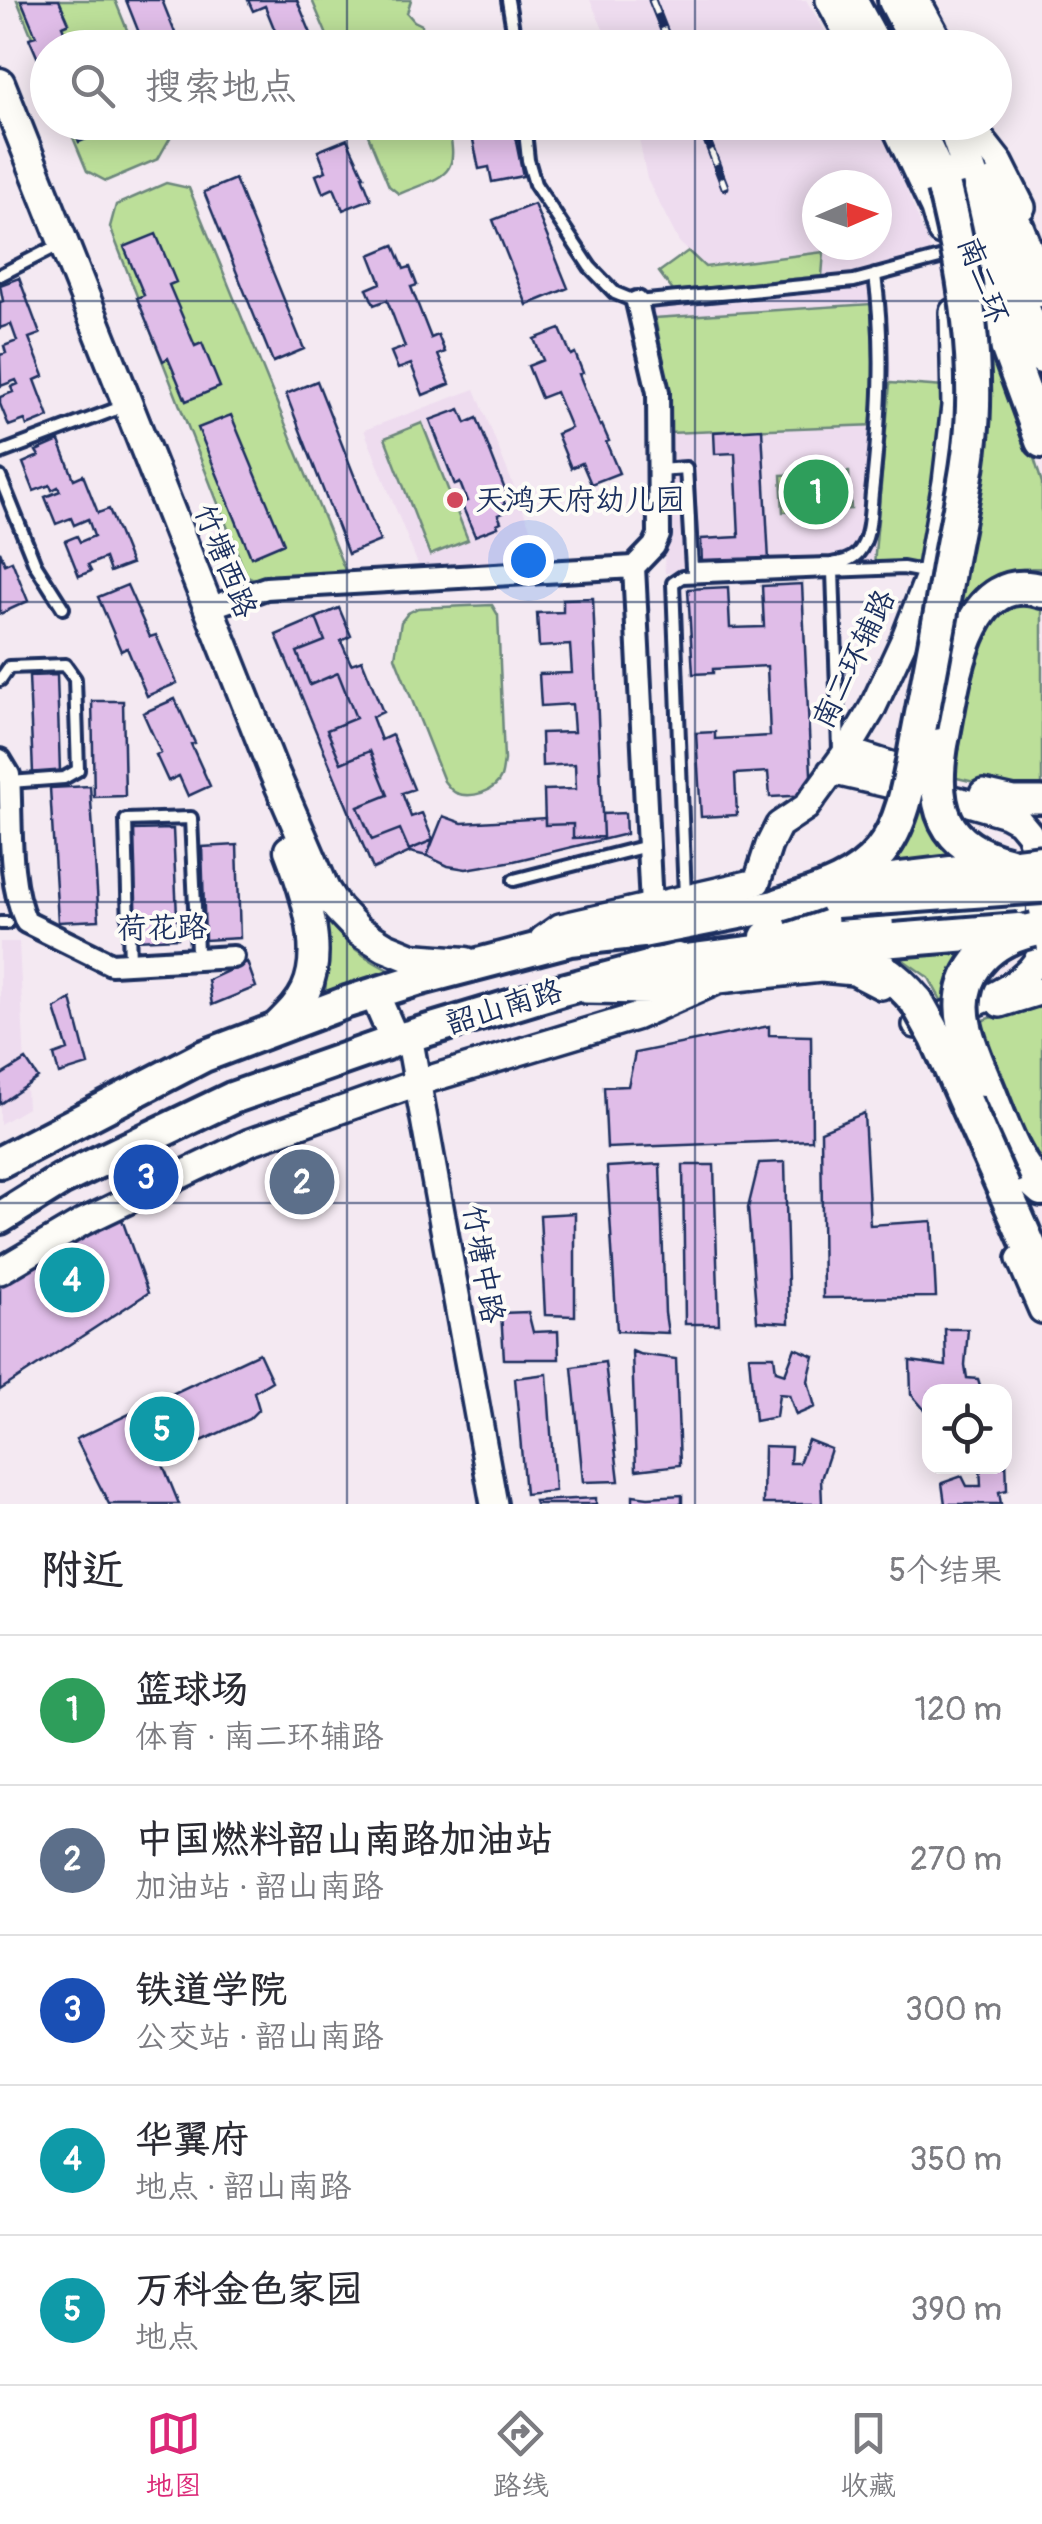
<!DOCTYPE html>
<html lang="zh">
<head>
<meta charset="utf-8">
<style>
	:root { --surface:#fff; --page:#f2f2f3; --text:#2b2b33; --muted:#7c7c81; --line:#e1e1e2; --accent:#db2777 }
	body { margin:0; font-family:Pangolin,"LXGW WenKai TC",sans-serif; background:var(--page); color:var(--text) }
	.controls { position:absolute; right:30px; bottom:30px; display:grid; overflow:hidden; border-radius:20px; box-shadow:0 5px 25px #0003 }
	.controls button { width:90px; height:90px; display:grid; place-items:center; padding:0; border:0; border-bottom:2px solid var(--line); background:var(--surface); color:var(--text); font:50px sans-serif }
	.compass { position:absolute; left:802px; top:170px; width:90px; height:90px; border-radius:50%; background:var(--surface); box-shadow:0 5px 25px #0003; rotate:88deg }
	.you { position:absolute; left:528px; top:560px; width:35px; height:35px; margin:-25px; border:8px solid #fff; border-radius:50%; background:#1a73e8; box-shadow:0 0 0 15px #1a73e833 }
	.badge { display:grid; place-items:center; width:65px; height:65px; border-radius:50%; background:var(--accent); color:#fff; font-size:32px; font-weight:700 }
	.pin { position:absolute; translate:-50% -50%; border:5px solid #fff; box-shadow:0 2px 10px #0006 }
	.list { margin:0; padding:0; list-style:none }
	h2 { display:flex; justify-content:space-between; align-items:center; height:130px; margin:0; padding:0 40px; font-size:42px }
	h2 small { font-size:32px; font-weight:400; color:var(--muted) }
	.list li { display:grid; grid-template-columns:65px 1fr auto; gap:30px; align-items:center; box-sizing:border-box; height:150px; padding:0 40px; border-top:2px solid var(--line) }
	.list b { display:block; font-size:38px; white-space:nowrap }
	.list p { margin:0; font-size:32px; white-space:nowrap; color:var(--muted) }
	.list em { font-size:32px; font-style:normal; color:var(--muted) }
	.icon { flex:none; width:55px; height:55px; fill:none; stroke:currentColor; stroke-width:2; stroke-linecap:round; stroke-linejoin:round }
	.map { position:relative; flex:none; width:1042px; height:1504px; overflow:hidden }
	.search { position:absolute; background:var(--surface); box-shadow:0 5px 25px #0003; left:30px; right:30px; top:30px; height:110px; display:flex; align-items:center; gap:25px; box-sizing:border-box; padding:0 35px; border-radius:55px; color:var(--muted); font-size:38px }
	.sheet { height:880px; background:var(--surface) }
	nav { display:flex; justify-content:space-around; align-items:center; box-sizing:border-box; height:140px; border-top:2px solid var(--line); background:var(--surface); font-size:28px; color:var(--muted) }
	nav a { display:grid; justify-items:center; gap:5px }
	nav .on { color:var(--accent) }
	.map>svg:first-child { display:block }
	.built { fill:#eedcef; fill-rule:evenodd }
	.green { fill:#bcdf99; stroke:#6c877c; stroke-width:2.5 }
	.building { fill:#e0bde8; stroke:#1b2f5e; stroke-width:2.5 }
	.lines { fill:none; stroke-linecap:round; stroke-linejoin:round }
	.service-casing { stroke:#1b2f5e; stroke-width:18 }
	.minor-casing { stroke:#1b2f5e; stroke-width:28 }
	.tertiary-casing { stroke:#1b2f5e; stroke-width:32 }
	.secondary-casing { stroke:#1b2f5e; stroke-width:35 }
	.primary-casing { stroke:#1b2f5e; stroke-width:38 }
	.trunk-casing { stroke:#1b2f5e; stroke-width:40 }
	.service { stroke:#fdfcf7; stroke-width:10 }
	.minor { stroke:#fdfcf7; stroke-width:20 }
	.tertiary { stroke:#fdfcf7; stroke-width:25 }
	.secondary { stroke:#fdfcf7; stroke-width:28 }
	.primary { stroke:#fdfcf7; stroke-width:30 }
	.trunk { stroke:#fdfcf7; stroke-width:32 }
	.rail-casing { stroke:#1b2f5e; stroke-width:9 }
	.rail { stroke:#fdfcf7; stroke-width:5; stroke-dasharray:15; stroke-linecap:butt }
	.primary-bridge-casing { stroke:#1b2f5e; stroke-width:38; stroke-linecap:butt }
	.trunk-bridge-casing { stroke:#1b2f5e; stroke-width:40; stroke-linecap:butt }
	.primary-bridge { stroke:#fdfcf7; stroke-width:30 }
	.trunk-bridge { stroke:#fdfcf7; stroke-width:32 }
	.grid { fill:none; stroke:#1b2f5e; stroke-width:2.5; stroke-opacity:0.55 }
	.poi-dot { fill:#d1495b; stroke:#fdfcf7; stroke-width:4 }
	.labels { text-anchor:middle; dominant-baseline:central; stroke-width:8; stroke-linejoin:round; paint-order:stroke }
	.street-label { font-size:30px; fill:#1b2f5e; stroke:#fdfcf7 }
	.poi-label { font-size:30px; fill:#1b2f5e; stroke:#fdfcf7; text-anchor:start }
</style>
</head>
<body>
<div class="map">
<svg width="1042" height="1504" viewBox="0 0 1042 1504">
	<rect width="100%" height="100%" fill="#f4e9f2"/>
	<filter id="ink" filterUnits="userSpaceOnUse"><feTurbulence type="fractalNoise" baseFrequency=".01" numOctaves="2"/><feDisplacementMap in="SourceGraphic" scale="20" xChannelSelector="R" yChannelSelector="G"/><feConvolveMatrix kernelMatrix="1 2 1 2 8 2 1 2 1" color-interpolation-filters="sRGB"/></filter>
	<g filter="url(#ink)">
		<path class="built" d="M590 0H806L835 47H611Z
			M636 123H880L932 253 880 267 891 370 874 565 665 573 649 293 821 276 824 253 705 267 679 242 647 179ZM817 185H877V245H817Z
			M475 389 547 570 423 577 364 430Z
			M0 942H19L27 1108 0 1124Z"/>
		<path class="green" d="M17 0H115L134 47 48 48 47 74Z
			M312 0H411L407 13 414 21 422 25V36L425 47H332Z
			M67 123H165L171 136 158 159 106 181 87 171Z
			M363 123H447C462 178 444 175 399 194L389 186Z
			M166 183 189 188 347 575 256 580 246 575 110 227 116 205Z
			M688 251 705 267 824 252 822 276 673 291 659 272Z
			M871 304 876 425 668 433 666 374 655 318Z
			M977 305 1019 411 1042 483V568C988 569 976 582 948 626Z
			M890 383 944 387 924 566 874 565Z
			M422 423 468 540 430 555 385 438Z
			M849 472 851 509 783 512 781 475Z
			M1042 598V788H1000L944 775 957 694 997 602Z
			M492 605 498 615 504 760C503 765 503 771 501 777 495 792 471 799 456 793 451 791 448 786 444 781L395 657 401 622 408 613 418 608Z
			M924 789 965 862 884 870C909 843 915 824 924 789Z
			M326 919C347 945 364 958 394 973L325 998 328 944Z
			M980 942 953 1022 929 978 892 952Z
			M1042 1002V1174L974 1023Z"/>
		<path class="building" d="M21 0H59L69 23 62 26 71 48H48V82L29 38 36 36Z
			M126 0H162L181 48H145Z
			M248 0H297L317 48H282L265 6 253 11Z
			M493 34 496 48H463L462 41Z
			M71 122H110L112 128 79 142Z
			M479 122H512L523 176 492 182 489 167 479 169 472 135 481 133Z
			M347 139 364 176H362L371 199 343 210 334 188 323 193 316 175 326 171 318 151Z
			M235 179 304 349 273 362 204 192Z
			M534 204 568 288 527 305 493 220Z
			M156 234 176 282 169 285 195 346 202 343 220 387 186 401 168 358 163 361 137 298 144 295 124 247Z
			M394 245 404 269 410 267 417 285 411 287 431 338 438 335 445 352 438 355 450 384 423 395 411 364 398 369 391 352 405 347 387 300 374 305 367 289 381 283 370 255Z
			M19 278 40 334 29 338 44 376 35 380 49 417 27 426 25 420 9 426 0 404V397L13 392 11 387 18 384 16 380 1 386 0 355 6 353 4 346 17 341 11 324 0 328V302L3 301 0 285Z
			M560 329 571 355 575 353 583 373 579 374 600 426 602 425 609 441 606 442 619 473 591 484 582 463 571 468 557 434 571 428 556 392 541 398 528 366 543 360 534 339Z
			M317 381 380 541 348 554 286 394Z
			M460 409 466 423 477 418 507 495 502 497 505 504 501 506 503 513 498 515 501 522 497 524 498 527 475 536 461 503 467 501 460 483 455 485 430 420Z
			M231 415 284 543 251 557 198 428Z
			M762 429 769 561 702 564 701 539 739 537 735 453 715 454 714 432Z
			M59 441 74 479 83 475 98 513 109 509 131 564 110 572 105 558 88 565 91 571 79 576 65 541 77 536 80 542 94 536 88 519 74 525 71 518 56 524 45 497 60 491 58 487 52 490 50 485 34 491 23 463 39 456 36 451Z
			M0 551 5 564 12 561 28 601 0 614Z
			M802 584 812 795 770 797 768 772 735 774 737 815 701 817 696 733 715 732V739L770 736 767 666 713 669V673L693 674 688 589 728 587 730 628 764 627 762 586Z
			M127 585 150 637 156 635 177 683 147 696 127 648 121 651 98 597Z
			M593 598 603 837 573 838V824L545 825 544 790 576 789 575 764 542 766 541 733 574 732 572 704 541 706 539 674 572 673 570 645 539 647 537 613 563 612V599Z
			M339 608 351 636 341 641 351 664 362 660 383 712 372 717 381 740 392 735 414 789 402 793 411 817 422 813 433 840 409 850 400 829 372 840 358 807 388 795 370 751 341 763 327 730 356 718 338 673 310 685 297 652 325 641 316 618Z
			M316 618 325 641 297 652 310 685 338 673 356 718 327 730 341 763 370 751 388 795 358 807 372 840 400 829 409 850 433 840 427 856 410 852 373 869 276 635Z
			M57 675 60 772 33 773 29 676Z
			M175 699 195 743 191 744 210 786 188 796 179 776 168 781 156 755 161 753 143 713Z
			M92 701H123L125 796 94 797Z
			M90 786 99 920 58 922 50 788Z
			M625 813 626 834 514 861 466 869 448 866 427 856 443 816 462 823 545 818V825L573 824V838L603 837 602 814Z
			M173 829 178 938 136 940 132 830Z
			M237 845 240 938 205 940 202 847Z
			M247 962 256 987 212 1005 208 980Z
			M71 999 88 1065 59 1074 54 1055 68 1050 55 1009Z
			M769 1026V1035L811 1036 812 1140 607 1148 604 1087 628 1086 635 1053Z
			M26 1060 38 1078 0 1104V1076Z
			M864 1113 870 1225 932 1221 936 1297 823 1298 821 1131Z
			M785 1162 789 1323 757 1321 748 1208 759 1163Z
			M660 1164 665 1313 668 1333 617 1331 607 1167Z
			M683 1165H714L719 1324H685Z
			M113 1194 148 1293 0 1390V1267Z
			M575 1213V1316L545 1315 540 1215Z
			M528 1312 533 1332 558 1331 559 1359H504L501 1313Z
			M945 1329H968L965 1365 967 1378 978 1379 982 1392H930L929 1415 911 1394 910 1361 946 1366Z
			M795 1348 814 1356 808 1381 815 1407 796 1415 789 1395 779 1394 776 1417 755 1421 749 1356H774L776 1371 785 1374Z
			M632 1351 639 1354 676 1359 680 1465 636 1470Z
			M259 1353 272 1381 254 1392 259 1409 249 1419 161 1460 179 1504H109L76 1439Z
			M605 1362 619 1481 583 1482 572 1367Z
			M547 1374 555 1491 525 1494 515 1378Z
			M808 1440 831 1449 821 1479 822 1504H763L764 1446 791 1447 790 1463H799Z
			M1004 1457H1006L1007 1490 999 1492 1001 1504H945L942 1483 962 1476 967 1486H981L980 1466H1004Z
			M633 1495 648 1497 682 1495V1504H633Z
			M596 1498V1504H535L534 1501Z"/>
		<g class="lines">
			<g class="service-casing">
				<path id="service" d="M508 0 516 48
					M524 122 528 160 535 184 590 267 615 293 637 302 854 281 947 256
					M0 275 51 249
					M0 453 114 410
					M659 470 686 468 692 568 831 564C841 562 851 561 858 553 871 538 870 511 872 493 880 421 885 348 875 275
					M0 477 35 564 63 608
					M833 571 839 750
					M0 680 9 667 65 665 75 679 78 770 64 778 10 782
					M514 880 647 846
					M685 897 673 583 682 577 903 568 929 573
					M0 923H7
					M130 963 126 820 191 818 197 951"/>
			</g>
			<g class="minor-casing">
				<path id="minor" d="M634 567 651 906
					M209 608 266 588 282 587 634 567 654 546 659 535 658 392 637 302
					M0 760 9 775C12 821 7 880 26 922L111 964 233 957"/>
			</g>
			<g class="tertiary-casing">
				<path id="tertiary" d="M829 0 855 48
					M917 0 943 48
					M893 122 934 209 941 232
					M968 122 1000 163 1022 207
					M847 751 925 776
					M831 771 965 802 1006 814 1019 821 1029 833 1034 848 1042 935
					M983 793 1014 800H1042
					M543 939 560 927 757 882 769 845 779 825 806 807 847 751 872 709 904 640 930 573 946 482 955 406 953 312
					M586 990 651 991 719 980 821 969 854 972 881 986
					M1000 1004 1042 991
					M916 1025C956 1010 1025 993 1042 951
					M409 1036 494 1504
					M1020 1259 1042 1310
					M0 1271 83 1222 250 1142 423 1081 635 1017 719 980"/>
			</g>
			<g class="secondary-casing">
				<path id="secondary" d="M0 83 273 770 325 890 337 908 359 931 385 947 412 958 466 962
					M374 993 395 1041
					M276 1027C288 1015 299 1005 306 990 325 950 304 889 289 850"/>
			</g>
			<g class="primary-casing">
				<path id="primary" d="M766 937 825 926 1011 909
					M0 1162 204 1056 347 1002 417 980 570 940 642 932 780 905
					M0 1218 61 1180 232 1098 409 1036 562 990 678 959"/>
			</g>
			<g class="trunk-casing">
				<path id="trunk" d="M850 0 876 48
					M895 0 920 48
					M913 122 964 229 1042 441
					M953 122 975 187 1042 357
					M993 185 1017 228 1042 290
					M941 745C952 694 962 566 1042 591
					M833 950C869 957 894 974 917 1002
					M654 965 804 946 894 940
					M984 1080C998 1112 1015 1168 1042 1189
					M1004 1189 1042 1275"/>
			</g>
			<use href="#service" class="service"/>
			<use href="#minor" class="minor"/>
			<use href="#tertiary" class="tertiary"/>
			<use href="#secondary" class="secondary"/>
			<use href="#primary" class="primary"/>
			<use href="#trunk" class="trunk"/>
			<g class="rail-casing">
				<path id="rail" d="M652 0 671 48
					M700 122 725 187"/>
			</g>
			<use href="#rail" class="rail"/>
			<g class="primary-bridge-casing">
				<path id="primary-bridge" d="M836 902 1042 887"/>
			</g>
			<g class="trunk-bridge-casing">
				<path id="trunk-bridge" d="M941 745C931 806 942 847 1007 863
					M843 889 884 881 1042 862
					M780 905C816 893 855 883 880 852 906 820 911 770 919 730 929 678 939 625 948 572 957 518 972 462 973 406 975 332 962 259 944 188
					M894 940 1019 930
					M917 1002 937 1038 1004 1189
					M984 1080C977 1063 969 1045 965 1027 953 976 986 940 1034 930"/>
			</g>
			<use href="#primary-bridge" class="primary-bridge"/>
			<use href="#trunk-bridge" class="trunk-bridge"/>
		</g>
	</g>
	<path class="grid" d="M347 0V48M695 0V48M347 122V1504M695 122V1504M0 301H1042M0 602H1042M0 902H1042M0 1203H1042"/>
	<circle class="poi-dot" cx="455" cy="500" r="10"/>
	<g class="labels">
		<g class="street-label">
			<text transform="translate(983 280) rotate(69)">南二环</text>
			<text transform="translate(225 561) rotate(68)">竹塘西路</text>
			<text transform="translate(854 659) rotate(-64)">南二环辅路</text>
			<text transform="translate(162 928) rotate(-1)">荷花路</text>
			<text transform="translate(504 1007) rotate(-17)">韶山南路</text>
			<text transform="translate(483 1264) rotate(80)">竹塘中路</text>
		</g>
		<g class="poi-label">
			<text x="475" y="500">天鸿天府幼儿园</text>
		</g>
	</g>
</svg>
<div class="controls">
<button><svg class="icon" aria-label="locate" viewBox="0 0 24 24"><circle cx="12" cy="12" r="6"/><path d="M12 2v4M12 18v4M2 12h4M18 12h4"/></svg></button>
</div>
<svg class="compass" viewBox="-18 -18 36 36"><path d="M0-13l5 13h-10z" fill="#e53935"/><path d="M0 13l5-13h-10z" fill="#7c7c81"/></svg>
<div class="you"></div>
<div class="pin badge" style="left:816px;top:492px;background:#2e9e5b">1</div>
<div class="pin badge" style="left:302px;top:1182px;background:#5c6f8a">2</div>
<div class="pin badge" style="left:146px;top:1177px;background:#1a4fb4">3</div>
<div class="pin badge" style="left:72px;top:1280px;background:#0f9aa8">4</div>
<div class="pin badge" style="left:162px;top:1429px;background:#0f9aa8">5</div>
<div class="search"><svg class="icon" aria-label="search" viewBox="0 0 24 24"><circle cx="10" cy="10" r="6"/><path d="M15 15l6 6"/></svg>搜索地点</div>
</div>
<section class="sheet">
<h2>附近<small>5个结果</small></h2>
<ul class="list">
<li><span class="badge" style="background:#2e9e5b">1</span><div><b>篮球场</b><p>体育 · 南二环辅路</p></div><em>120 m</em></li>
<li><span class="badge" style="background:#5c6f8a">2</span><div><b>中国燃料韶山南路加油站</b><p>加油站 · 韶山南路</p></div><em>270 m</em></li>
<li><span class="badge" style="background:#1a4fb4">3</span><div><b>铁道学院</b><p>公交站 · 韶山南路</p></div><em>300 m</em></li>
<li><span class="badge" style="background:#0f9aa8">4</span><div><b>华翼府</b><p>地点 · 韶山南路</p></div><em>350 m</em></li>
<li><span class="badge" style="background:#0f9aa8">5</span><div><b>万科金色家园</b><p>地点</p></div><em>390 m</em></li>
</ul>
</section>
<nav>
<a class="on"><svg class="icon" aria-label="map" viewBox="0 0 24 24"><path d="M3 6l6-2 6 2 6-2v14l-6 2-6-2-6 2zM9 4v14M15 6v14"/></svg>地图</a>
<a><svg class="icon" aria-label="directions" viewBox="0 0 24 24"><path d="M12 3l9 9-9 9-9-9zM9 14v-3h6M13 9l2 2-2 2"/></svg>路线</a>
<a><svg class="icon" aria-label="saved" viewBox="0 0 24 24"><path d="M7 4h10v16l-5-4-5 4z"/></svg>收藏</a>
</nav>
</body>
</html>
